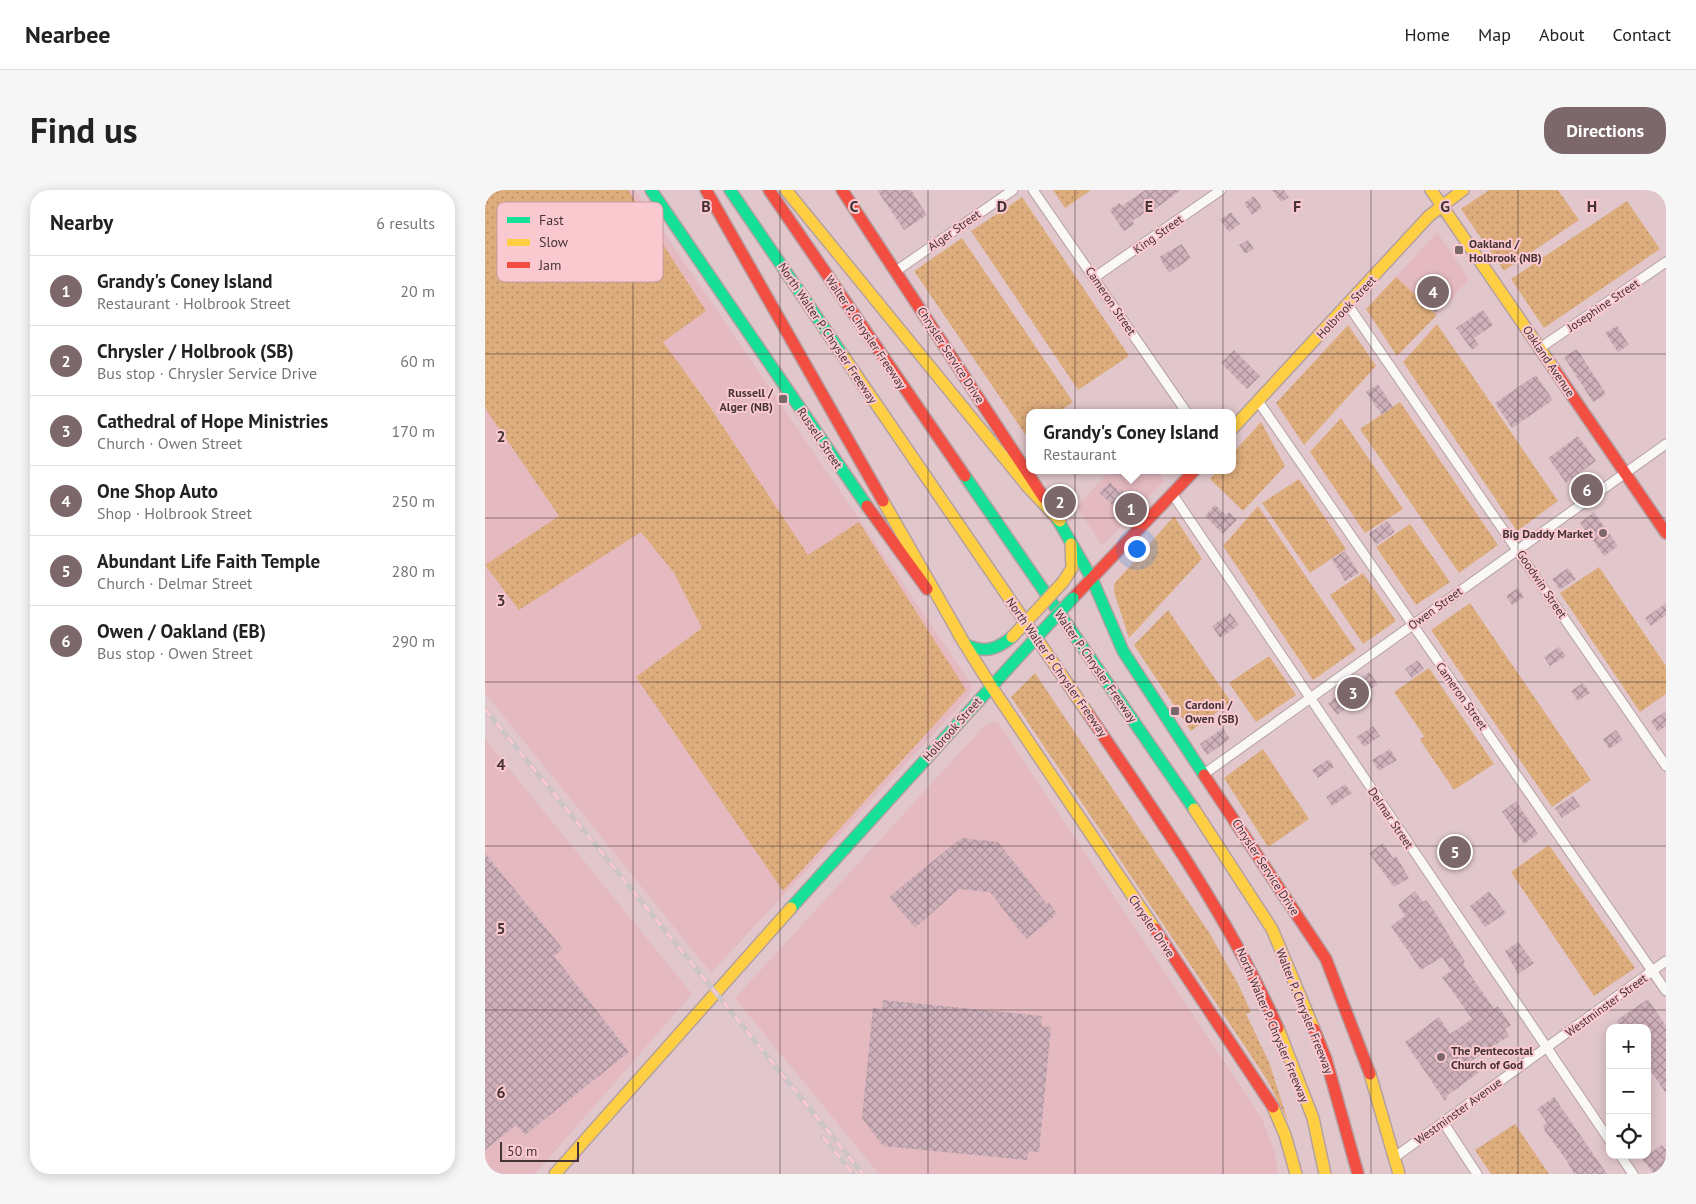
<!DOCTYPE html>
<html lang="en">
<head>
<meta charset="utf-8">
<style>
	:root { --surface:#fff; --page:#f6f6f6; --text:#222; --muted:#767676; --line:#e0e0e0; --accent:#7c676a }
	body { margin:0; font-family:"PT Sans",sans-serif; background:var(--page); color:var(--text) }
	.controls { position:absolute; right:15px; bottom:15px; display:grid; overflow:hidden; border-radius:10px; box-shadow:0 2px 12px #0003 }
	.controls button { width:45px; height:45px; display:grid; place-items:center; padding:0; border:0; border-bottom:1px solid var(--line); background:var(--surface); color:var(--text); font:25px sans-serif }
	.scale { position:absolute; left:15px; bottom:12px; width:79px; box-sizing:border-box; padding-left:5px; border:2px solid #463336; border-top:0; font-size:14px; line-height:18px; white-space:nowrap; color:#463336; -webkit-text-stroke:4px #fac9d0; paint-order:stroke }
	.you { position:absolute; left:651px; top:358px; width:18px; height:18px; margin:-12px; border:4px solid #fff; border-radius:50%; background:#1a73e8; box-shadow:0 0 0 8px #1a73e833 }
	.badge { display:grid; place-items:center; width:32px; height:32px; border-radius:50%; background:var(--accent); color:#fff; font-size:16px; font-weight:700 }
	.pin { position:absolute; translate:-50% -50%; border:2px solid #fff; box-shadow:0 1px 5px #0006 }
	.popup { position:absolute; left:541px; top:219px; width:210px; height:65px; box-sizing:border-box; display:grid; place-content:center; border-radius:10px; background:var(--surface); filter:drop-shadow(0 1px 4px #0005); font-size:16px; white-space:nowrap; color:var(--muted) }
	.popup b { font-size:19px; color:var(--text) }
	.popup::after { content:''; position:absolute; left:50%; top:100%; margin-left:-10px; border:10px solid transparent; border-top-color:var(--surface) }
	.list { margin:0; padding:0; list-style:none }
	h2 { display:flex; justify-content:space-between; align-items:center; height:65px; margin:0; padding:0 20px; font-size:21px }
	h2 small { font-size:16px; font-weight:400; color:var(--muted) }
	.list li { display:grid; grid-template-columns:32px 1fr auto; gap:15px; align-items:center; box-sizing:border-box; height:70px; padding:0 20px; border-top:1px solid var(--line) }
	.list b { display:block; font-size:19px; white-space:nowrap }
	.list p { margin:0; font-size:16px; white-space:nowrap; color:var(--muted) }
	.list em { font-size:16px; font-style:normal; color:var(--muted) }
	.icon { flex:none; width:28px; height:28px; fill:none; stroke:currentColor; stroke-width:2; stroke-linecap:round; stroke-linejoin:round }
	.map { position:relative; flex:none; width:1181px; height:984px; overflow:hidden; border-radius:20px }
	header { display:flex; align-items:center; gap:30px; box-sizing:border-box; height:70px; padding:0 25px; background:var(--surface); border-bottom:1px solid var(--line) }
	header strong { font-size:24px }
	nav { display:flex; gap:28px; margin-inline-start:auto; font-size:18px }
	.intro { display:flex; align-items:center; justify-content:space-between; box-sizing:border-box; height:120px; padding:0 30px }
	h1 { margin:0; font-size:35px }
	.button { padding:12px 22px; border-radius:20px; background:var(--accent); color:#fff; font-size:18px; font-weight:700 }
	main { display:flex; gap:30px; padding:0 30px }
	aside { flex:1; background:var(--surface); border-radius:20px; box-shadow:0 2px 12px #0003 }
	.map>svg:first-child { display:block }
	.built { fill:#e4bac0 }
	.grass { fill:url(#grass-dots) }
	.building { fill:url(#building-cross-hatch) }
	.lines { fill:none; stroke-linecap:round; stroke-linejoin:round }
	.street-casing { stroke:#b4a0a3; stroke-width:11 }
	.fast-casing { stroke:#b4a0a3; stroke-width:14 }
	.slow-casing { stroke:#b4a0a3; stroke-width:14 }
	.jam-casing { stroke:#b4a0a3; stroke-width:14 }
	.street { stroke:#faf7f7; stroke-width:9 }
	.fast { stroke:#16e098; stroke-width:11 }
	.slow { stroke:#ffcf43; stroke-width:11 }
	.jam { stroke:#f24e42; stroke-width:11 }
	.rail-casing { stroke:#ccc4c6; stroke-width:5 }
	.rail { stroke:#fac9d0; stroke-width:3; stroke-dasharray:9; stroke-linecap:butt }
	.fast-bridge-casing { stroke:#b4a0a3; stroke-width:14; stroke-linecap:butt }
	.slow-bridge-casing { stroke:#b4a0a3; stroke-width:14; stroke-linecap:butt }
	.fast-bridge { stroke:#16e098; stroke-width:11 }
	.slow-bridge { stroke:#ffcf43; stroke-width:11 }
	.grid { fill:none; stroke:#463336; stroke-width:1; stroke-opacity:0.55 }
	.poi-dot { fill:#7c676a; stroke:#fac9d0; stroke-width:2 }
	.labels { text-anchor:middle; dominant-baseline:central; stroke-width:4; stroke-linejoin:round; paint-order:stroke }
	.street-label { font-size:12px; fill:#463336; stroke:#fac9d0 }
	.poi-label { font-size:12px; font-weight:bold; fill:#463336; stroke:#fac9d0; text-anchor:start }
	.key { fill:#fac9d0; stroke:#c49ca2; stroke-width:1 }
	.key-label { font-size:14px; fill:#463336 }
	.grid-label { font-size:16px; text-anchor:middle; font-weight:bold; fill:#463336; stroke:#fac9d0; stroke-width:4; stroke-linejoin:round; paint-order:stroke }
</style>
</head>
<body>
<header>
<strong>Nearbee</strong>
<nav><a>Home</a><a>Map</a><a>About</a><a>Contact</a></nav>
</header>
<div class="intro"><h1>Find us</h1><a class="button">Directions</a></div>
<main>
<aside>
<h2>Nearby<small>6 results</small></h2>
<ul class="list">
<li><span class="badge">1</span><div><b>Grandy's Coney Island</b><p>Restaurant · Holbrook Street</p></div><em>20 m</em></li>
<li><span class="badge">2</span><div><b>Chrysler / Holbrook (SB)</b><p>Bus stop · Chrysler Service Drive</p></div><em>60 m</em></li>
<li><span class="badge">3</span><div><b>Cathedral of Hope Ministries</b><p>Church · Owen Street</p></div><em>170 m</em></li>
<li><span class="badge">4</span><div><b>One Shop Auto</b><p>Shop · Holbrook Street</p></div><em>250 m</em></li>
<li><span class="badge">5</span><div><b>Abundant Life Faith Temple</b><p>Church · Delmar Street</p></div><em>280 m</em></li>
<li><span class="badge">6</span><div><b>Owen / Oakland (EB)</b><p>Bus stop · Owen Street</p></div><em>290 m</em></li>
</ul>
</aside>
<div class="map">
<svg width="1181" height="984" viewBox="0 0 1181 984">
	<defs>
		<pattern id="grass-dots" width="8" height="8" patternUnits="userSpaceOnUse" patternTransform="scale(1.25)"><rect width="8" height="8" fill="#dead7d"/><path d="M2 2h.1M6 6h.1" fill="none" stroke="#b68d67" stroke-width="1.8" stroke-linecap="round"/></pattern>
		<pattern id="building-cross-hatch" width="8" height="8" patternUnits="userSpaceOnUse" patternTransform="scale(1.25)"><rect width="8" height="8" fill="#cfb1bb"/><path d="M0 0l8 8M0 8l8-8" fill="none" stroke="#aa9199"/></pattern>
	</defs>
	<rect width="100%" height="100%" fill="#e1c7cb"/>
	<path class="built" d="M0 0H150L487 495 484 506 226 783 0 503Z
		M952 42 984 89 952 125 911 87Z
		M625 280H672L679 291 617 356 592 317Z
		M509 532 514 534 761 904 777 929 790 962 793 984H394L250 808 500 535Z
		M0 549 207 804 50 984H0Z"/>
	<path class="grass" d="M0 0H143L221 121 178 152 221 211 323 365 374 332 481 500 298 701 151 487 217 438 189 383 156 342 34 420 0 375 74 326 0 218Z
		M568 0H606L580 18Z
		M1004 0H1073L1094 30 1019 81 976 19Z
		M537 7 644 166 593 200 486 41Z
		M1142 11 1175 59 1059 138 1026 89Z
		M477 48 588 212 572 223H545V241L540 244 429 81Z
		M911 87 952 125 912 166 881 119Z
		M952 134 1073 311 1032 341 918 172Z
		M863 135 891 176 819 255 791 213Z
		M915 212 1013 355 974 383 875 239Z
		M856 228 918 319 880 343 825 262Z
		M776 232 800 276 758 321 725 289 733 280H747V264Z
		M814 289 861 359 825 383 777 313Z
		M773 316 871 460 828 490 738 356Z
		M689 326 717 369 644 448 629 402V394Z
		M925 334 965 392 931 415 891 357Z
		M1114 377 1181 476V504L1155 522 1075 403Z
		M878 383 911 431 878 454 845 405Z
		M985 413 1106 590 1067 617 946 440Z
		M683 420 746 512 706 541 649 455Z
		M784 466 811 505 771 532 744 493Z
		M944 478 1009 574 969 600 935 550 939 546 909 502Z
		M550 483 725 744 753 794 766 822 761 824 784 872 803 931 782 890 763 861 526 507Z
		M778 559 824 629 783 657 739 588Z
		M1064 655 1150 778 1109 806 1026 682Z
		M1030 934 1064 984H1006L990 960Z"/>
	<path class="building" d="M392 0H426L442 25 419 40Z
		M660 0H696L663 24 661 22 647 31 650 34 639 41 625 21 627 18 634 13 637 16Z
		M787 0H799L804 7 796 12Z
		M769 6 777 18 767 25 759 13Z
		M746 22 755 34 744 42 735 30Z
		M763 50 769 59 760 64 754 55Z
		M697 54 706 68 684 83 674 67Z
		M943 90 964 109 951 123 930 105Z
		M998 120 1008 135 989 148 994 155 987 160 971 138Z
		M1132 136 1144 155 1133 162 1120 143Z
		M1092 159 1121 204 1108 212 1079 167Z
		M749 160 775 186 762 199 736 173Z
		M1051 185 1068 210 1027 238 1010 213Z
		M893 194 908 217 897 225 881 202Z
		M1093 246 1111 271 1081 293 1063 268Z
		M625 292 634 301 636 299 652 317 642 328 614 303Z
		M730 315 741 325 744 322 752 330 738 344 720 326Z
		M1109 322 1133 356 1119 366 1095 333Z
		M902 331 910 342 891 355 884 344Z
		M860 361 874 383 860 391 847 369Z
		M1083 378 1091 389 1075 400 1067 389Z
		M1033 398 1039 407 1027 415 1021 406Z
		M1181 413V425L1166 436 1160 428Z
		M745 423 754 435 735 448 727 436Z
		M1074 457 1081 466 1065 476 1059 467Z
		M933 470 939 479 927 488 920 479Z
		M884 482 893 494 852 525 843 513Z
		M1098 493 1105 503 1093 511 1086 501Z
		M1181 521V536L1173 542 1166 531Z
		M888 536 895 546 879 557 872 547Z
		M738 538 745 549 722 565 715 554Z
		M1131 540 1138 550 1124 559 1118 549Z
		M905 559 912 570 894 581 887 570Z
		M844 569 849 577 833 588 827 580Z
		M860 594 867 603 847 616 841 607Z
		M1088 606 1095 616 1077 628 1070 618Z
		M1031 611 1053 644 1039 654 1017 622Z
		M981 647 988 656 964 674 957 664Z
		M476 648 513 652 562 714 564 713 572 724 541 749 505 702 474 699 430 738 404 707Z
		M898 653 908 668 911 666 924 688 909 697 884 663Z
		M0 663 78 759 69 766 144 862 40 945 31 935 0 960Z
		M930 701 938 712 941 710 948 719 980 772 978 774 1009 819 1013 816 1026 835 1020 839 1024 846 985 872 993 883 963 905 960 911 920 852 954 827 965 844 987 829 957 787 966 781 957 767 936 780 906 736 920 726 913 715Z
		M1004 701 1021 723 1000 737 985 716Z
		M1033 752 1049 773 1033 784 1020 761Z
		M1163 809 1181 836V903L1162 876V838H1136L1132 830Z
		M398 810 557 826 556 836 566 837 554 962 543 961 542 970 398 956 377 928 388 818 397 819Z
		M1069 907 1089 936 1122 984H1089L1082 971 1060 941 1058 935 1062 933 1052 919Z
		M1177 955 1181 960V984H1169L1157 969Z"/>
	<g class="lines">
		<g class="street-casing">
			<path id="street" d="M548 0 702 223
				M411 81 528 0
				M610 87 736 0
				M863 115 1181 576
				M1055 158 1181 72
				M773 211 1181 801
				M688 305 1125 951
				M719 584 1181 254
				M958 932 992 984
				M1135 965 1148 984
				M910 967 1181 771"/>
		</g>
		<g class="fast-casing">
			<path id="fast" d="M166 0 382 316
				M245 0 359 167
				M480 286 709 619
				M570 325 607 389 638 461 719 585
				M481 455C500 463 511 460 527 447
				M306 718 537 463"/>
		</g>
		<g class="slow-casing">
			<path id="slow" d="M301 0 543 297 575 331
				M946 0 1069 179
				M359 167 604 525
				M747 239 944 26 978 0
				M398 311 477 449
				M578 392 587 378 586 354
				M473 443 506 496 670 739
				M709 619 787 739 829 839
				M793 838 828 928 840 984
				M885 884 914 984
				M788 917 800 945 811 984
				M70 984 306 718"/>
		</g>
		<g class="jam-casing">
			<path id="jam" d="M221 0 398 311
				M284 0 480 286
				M357 0 559 308
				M1069 179 1181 343
				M382 316 442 399
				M588 408 710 280
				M604 525C673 626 743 726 793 838
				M719 585 841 769 885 884
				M670 739 788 917
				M829 839 841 869 873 984"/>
		</g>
		<use href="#street" class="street"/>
		<use href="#fast" class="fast"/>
		<use href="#slow" class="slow"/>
		<use href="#jam" class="jam"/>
		<g class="rail-casing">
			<path id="rail" d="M0 519 378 984
				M338 947 368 984"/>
		</g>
		<use href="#rail" class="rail"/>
		<g class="fast-bridge-casing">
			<path id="fast-bridge" d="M537 463 588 408"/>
		</g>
		<g class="slow-bridge-casing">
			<path id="slow-bridge" d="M527 447 578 392"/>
		</g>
		<use href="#fast-bridge" class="fast-bridge"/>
		<use href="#slow-bridge" class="slow-bridge"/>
	</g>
	<path class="grid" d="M148 0V984M295 0V984M443 0V984M590 0V984M738 0V984M886 0V984M1033 0V984M0 164H1181M0 328H1181M0 492H1181M0 656H1181M0 820H1181"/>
	<g class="poi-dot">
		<rect x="969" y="55" width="10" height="10" rx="2.5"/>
		<rect x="293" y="204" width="10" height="10" rx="2.5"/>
		<circle cx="1118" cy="343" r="5"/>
		<rect x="685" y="516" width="10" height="10" rx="2.5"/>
		<circle cx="956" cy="867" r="5"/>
	</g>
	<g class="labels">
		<g class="street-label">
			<text transform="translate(469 40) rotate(-35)">Alger Street</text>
			<text transform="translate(673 44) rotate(-35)">King Street</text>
			<text transform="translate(626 111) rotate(56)">Cameron Street</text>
			<text transform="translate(1118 115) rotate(-34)">Josephine Street</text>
			<text transform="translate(861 117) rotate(-47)">Holbrook Street</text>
			<text transform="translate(381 142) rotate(56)">Walter P. Chrysler Freeway</text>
			<text transform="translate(343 143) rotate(56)">North Walter P. Chrysler Freeway</text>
			<text transform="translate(466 165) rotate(57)">Chrysler Service Drive</text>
			<text transform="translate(1064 171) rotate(56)">Oakland Avenue</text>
			<text transform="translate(335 248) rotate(56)">Russell Street</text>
			<text transform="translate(1057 394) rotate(56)">Goodwin Street</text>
			<text transform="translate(950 418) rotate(-36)">Owen Street</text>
			<text transform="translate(611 476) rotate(55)">Walter P. Chrysler Freeway</text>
			<text transform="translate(572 477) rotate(55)">North Walter P. Chrysler Freeway</text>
			<text transform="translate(977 506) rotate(55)">Cameron Street</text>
			<text transform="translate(467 539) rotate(-48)">Holbrook Street</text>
			<text transform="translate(906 628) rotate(56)">Delmar Street</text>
			<text transform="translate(781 677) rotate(57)">Chrysler Service Drive</text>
			<text transform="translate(667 736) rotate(56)">Chrysler Drive</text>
			<text transform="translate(1121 815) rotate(-36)">Westminster Street</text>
			<text transform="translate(820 821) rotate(68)">Walter P. Chrysler Freeway</text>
			<text transform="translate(788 835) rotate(67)">North Walter P. Chrysler Freeway</text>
			<text transform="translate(973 921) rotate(-36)">Westminster Avenue</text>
		</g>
		<g class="poi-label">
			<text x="984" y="53">Oakland /<tspan x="984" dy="14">Holbrook (NB)</tspan></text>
			<text x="288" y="202" text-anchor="end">Russell /<tspan x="288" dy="14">Alger (NB)</tspan></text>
			<text x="1108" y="343" text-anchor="end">Big Daddy Market</text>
			<text x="700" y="514">Cardoni /<tspan x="700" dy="14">Owen (SB)</tspan></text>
			<text x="966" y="860">The Pentecostal<tspan x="966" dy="14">Church of God</tspan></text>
		</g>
	</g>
	<rect x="12" y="12" width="166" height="80" rx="8" class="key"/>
	<rect x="22" y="27" width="23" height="6" fill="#16e098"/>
	<rect x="22" y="49" width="23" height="7" fill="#ffcf43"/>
	<rect x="22" y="72" width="23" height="6" fill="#f24e42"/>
	<g class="key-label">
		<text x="54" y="35">Fast</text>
		<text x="54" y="57">Slow</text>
		<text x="54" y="80">Jam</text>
	</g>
	<g class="grid-label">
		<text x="221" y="22">B</text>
		<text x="369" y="22">C</text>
		<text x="517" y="22">D</text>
		<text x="664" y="22">E</text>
		<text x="812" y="22">F</text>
		<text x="960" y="22">G</text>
		<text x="1107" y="22">H</text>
		<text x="16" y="252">2</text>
		<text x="16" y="416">3</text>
		<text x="16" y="580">4</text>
		<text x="16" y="744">5</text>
		<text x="16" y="908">6</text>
	</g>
</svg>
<div class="controls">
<button>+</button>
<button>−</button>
<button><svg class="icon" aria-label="locate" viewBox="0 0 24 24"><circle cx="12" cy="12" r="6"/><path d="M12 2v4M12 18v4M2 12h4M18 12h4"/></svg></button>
</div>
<div class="scale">50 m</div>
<div class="you"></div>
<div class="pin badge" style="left:646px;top:319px">1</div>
<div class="popup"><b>Grandy's Coney Island</b>Restaurant</div>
<div class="pin badge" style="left:575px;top:312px">2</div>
<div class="pin badge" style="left:868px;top:503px">3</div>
<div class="pin badge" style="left:948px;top:102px">4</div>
<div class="pin badge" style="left:970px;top:662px">5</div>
<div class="pin badge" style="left:1102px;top:300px">6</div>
</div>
</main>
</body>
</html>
